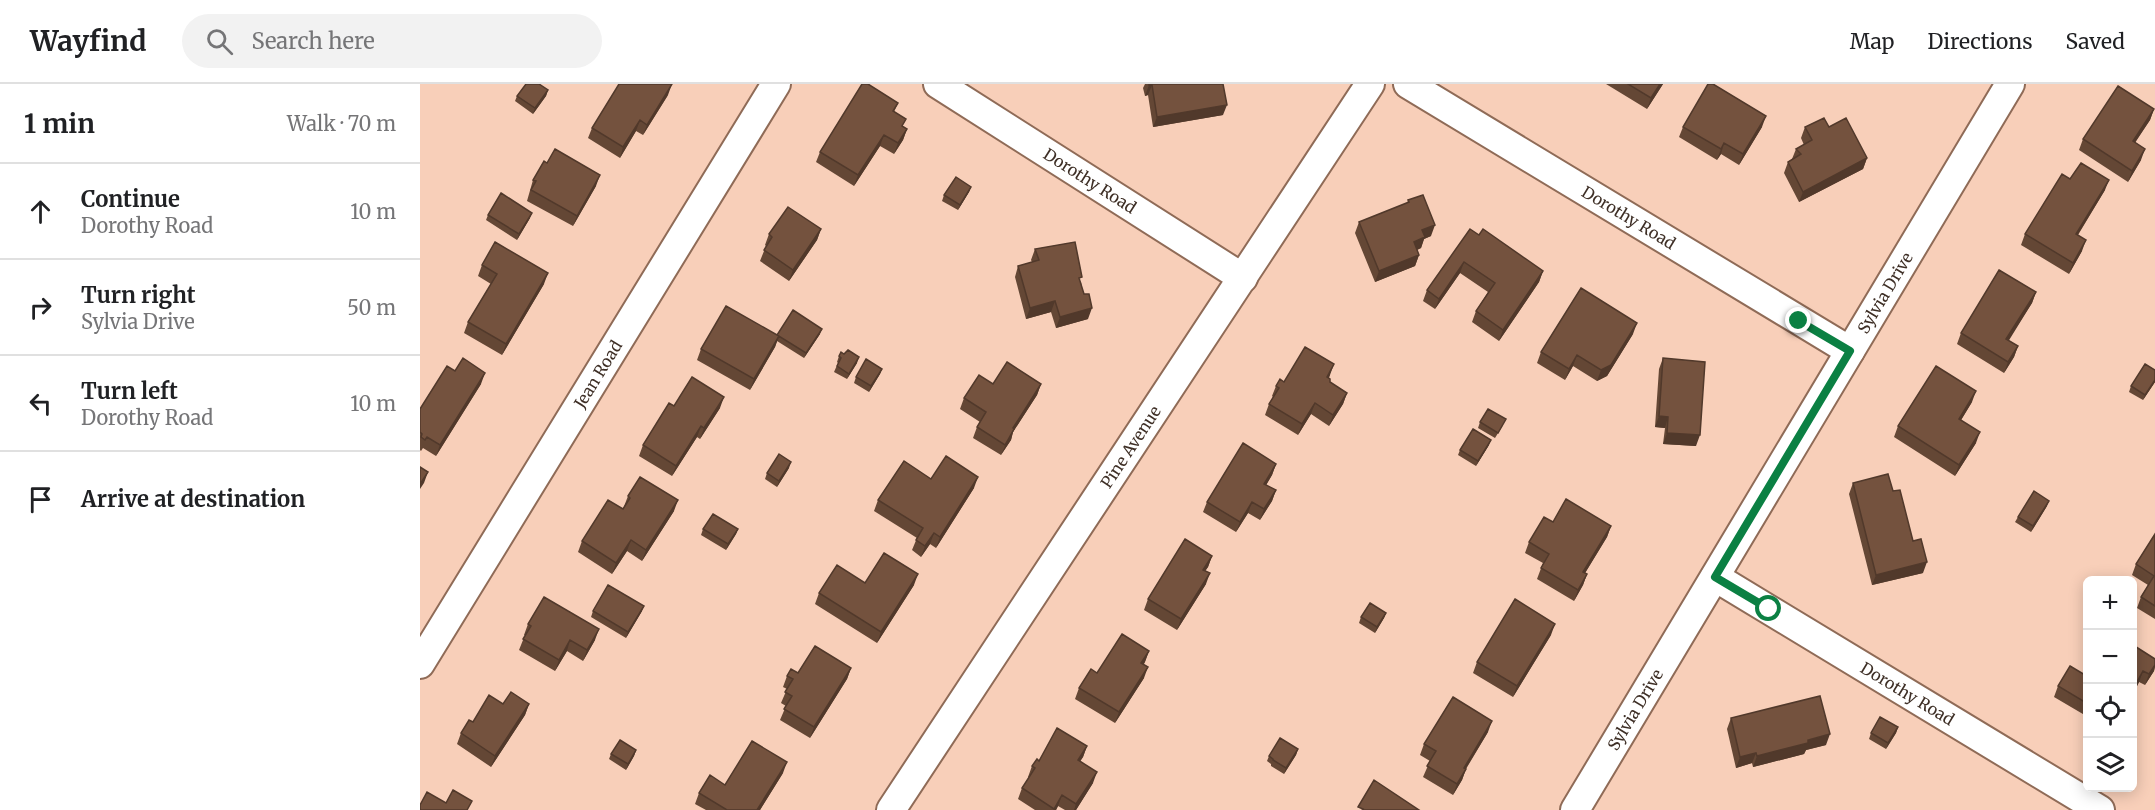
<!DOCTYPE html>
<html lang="en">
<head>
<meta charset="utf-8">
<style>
	:root { --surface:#fff; --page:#f2f2f2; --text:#202124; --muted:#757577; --line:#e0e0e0 }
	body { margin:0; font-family:Merriweather,serif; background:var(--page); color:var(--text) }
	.controls { position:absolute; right:18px; bottom:18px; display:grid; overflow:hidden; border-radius:9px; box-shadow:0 3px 15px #0003 }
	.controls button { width:54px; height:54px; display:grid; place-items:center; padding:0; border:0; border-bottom:2px solid var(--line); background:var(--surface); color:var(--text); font:30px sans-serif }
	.stop { position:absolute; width:18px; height:18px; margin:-14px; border:4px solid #0b8043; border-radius:50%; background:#fff }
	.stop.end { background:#0b8043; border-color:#fff; box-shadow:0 2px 6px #0008 }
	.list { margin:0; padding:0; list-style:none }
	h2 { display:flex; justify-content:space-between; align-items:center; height:78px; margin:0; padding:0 24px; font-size:26px }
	h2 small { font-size:20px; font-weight:400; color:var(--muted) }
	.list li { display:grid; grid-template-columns:39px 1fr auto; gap:18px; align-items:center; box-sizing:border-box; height:96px; padding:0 24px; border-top:2px solid var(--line) }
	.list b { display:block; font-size:22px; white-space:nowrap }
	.list p { margin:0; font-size:20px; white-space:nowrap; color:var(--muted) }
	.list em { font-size:20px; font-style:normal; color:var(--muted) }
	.icon { flex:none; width:33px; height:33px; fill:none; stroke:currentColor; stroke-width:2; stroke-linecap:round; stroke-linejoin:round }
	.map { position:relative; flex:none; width:1735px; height:726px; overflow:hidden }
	header { display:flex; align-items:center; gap:36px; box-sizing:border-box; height:84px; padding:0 30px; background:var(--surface); border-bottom:2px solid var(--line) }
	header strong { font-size:28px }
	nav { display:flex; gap:33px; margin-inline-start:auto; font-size:21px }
	.search { width:420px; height:54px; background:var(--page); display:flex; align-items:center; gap:15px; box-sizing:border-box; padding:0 21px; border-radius:33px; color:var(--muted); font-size:22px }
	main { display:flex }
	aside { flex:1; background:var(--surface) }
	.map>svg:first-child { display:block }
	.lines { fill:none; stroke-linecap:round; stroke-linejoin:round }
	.street-casing { stroke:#8f6b57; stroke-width:32 }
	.street { stroke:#fff; stroke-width:28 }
	.wall { fill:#644735 }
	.shaded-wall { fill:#51392b }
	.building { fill:#74523e; stroke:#51392b; stroke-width:1.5 }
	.route { stroke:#0b8043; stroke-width:8 }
	.labels { text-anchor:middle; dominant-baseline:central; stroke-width:6; stroke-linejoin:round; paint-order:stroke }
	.street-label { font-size:16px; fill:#3e2f26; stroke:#fdf9f6 }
</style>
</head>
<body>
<header>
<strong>Wayfind</strong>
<div class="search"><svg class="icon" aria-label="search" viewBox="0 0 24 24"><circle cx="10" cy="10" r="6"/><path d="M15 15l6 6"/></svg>Search here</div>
<nav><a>Map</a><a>Directions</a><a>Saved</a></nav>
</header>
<main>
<aside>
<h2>1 min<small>Walk · 70 m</small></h2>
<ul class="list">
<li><svg class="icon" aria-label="ahead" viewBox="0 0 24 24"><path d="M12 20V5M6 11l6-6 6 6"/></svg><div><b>Continue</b><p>Dorothy Road</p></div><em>10 m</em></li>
<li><svg class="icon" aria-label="right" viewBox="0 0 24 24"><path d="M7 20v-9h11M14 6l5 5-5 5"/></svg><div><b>Turn right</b><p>Sylvia Drive</p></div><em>50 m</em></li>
<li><svg class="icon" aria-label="left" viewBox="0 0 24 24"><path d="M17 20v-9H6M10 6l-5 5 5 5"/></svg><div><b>Turn left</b><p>Dorothy Road</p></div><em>10 m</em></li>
<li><svg class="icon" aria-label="arrive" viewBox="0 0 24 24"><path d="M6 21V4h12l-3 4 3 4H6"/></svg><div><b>Arrive at destination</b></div></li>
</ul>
</aside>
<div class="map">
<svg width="1735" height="726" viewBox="0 0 1735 726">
	<rect width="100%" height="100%" fill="#f8cfb9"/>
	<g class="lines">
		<g class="street-casing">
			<g id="street">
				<path id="s1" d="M518 0 823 194"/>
				<path id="s2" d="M988 0 1430 267"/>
				<path id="s3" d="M1295 493 1680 726"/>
				<path id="s4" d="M0 580 356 0"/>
				<path id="s5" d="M471 726 950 0"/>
				<path id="s6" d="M1155 726 1590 0"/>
			</g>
		</g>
		<use href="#street" class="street"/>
	</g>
	<path class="wall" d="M725 0H803V31L733 43 728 11 725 12 723 4Z
		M1186 0H1243L1227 25Z
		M128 6 126 12 113 30 95 17 97 12Z
		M248 11 223 51 216 47 200 74 168 54 172 44Z
		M478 19 474 28 483 43 487 45 483 56 474 70 460 62 434 102 396 78 400 68Z
		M1734 25 1730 36 1715 58 1721 76 1708 98 1659 66 1663 55Z
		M1263 43H1342L1319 81 1301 70 1297 76 1259 53Z
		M1385 43H1409L1447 74 1443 85 1379 118 1364 89 1368 78 1372 75 1376 65 1384 61 1381 54Z
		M1650 95 1685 106 1658 151 1662 167 1649 190 1601 161 1605 150Z
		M113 96 176 102 153 142 107 117Z
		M551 103 549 108 538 126 522 117 524 111Z
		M988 116 1011 152 1004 155 1001 164 997 166 999 171 995 182 955 198 935 149 939 138 987 119Z
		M68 131 110 134 97 156 66 136Z
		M401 145 397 156 369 197 340 177 346 162 345 161 349 150Z
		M1059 151 1123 187 1119 198 1079 257 1052 238 1056 227 1068 208 1040 189 1015 225 1003 217 1007 206Z
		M615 165 661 198 668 235 636 244 631 228 606 235 595 193 598 182 612 178 611 176Z
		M62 181 124 200 82 271 44 249 48 238 71 200 58 192Z
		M1616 208 1612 219 1588 256 1598 262 1594 273 1584 289 1537 260 1541 249Z
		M400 250 384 274 357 257 355 263 330 306 277 276 281 265 357 251Z
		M1213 250 1187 292 1177 297 1153 282 1145 296 1117 279 1121 268Z
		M419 272 437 279 427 295 414 288 418 279 417 278Z
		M1243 274 1276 362 1243 360 1245 344 1235 343 1239 285Z
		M462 285 460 290 449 308 434 299 436 293Z
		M1735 286V298L1723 316 1709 308 1711 302Z
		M35 287 61 300 16 372 3 364 1 367 0 366V325Z
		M910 291 909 294 910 298 927 309 923 320 909 342 891 330 878 351 845 331 849 320 853 313 852 312 856 302 864 298Z
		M573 300H621L617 311 593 348 591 356 581 371 553 354 557 343 560 338 540 325 544 314Z
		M1552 318 1541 336 1556 359 1535 392 1474 353 1478 342Z
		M254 322 300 324 280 355 277 353 252 392 219 372 223 361Z
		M1060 338 1083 341 1075 354 1058 344Z
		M1069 361 1056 382 1038 371 1040 366Z
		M856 380 852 391 846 401 856 406 852 417 840 436 828 429 816 448 783 428 787 418Z
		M369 384 357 403 345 395 347 389Z
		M511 395 554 404 516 464 510 460 501 473 492 466 497 454 454 427 458 416Z
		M1433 399 1473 407 1493 457 1503 489 1452 501 1429 410Z
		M208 412 254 427 222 477 207 467 192 490 158 468 162 457 203 425Z
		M1627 422 1611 448 1595 438 1598 433Z
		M1133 438 1191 442 1187 453 1165 489 1167 490 1163 501 1154 517 1117 495 1123 479 1105 469 1109 458Z
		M283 445H318L316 450 306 466 281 451Z
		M1735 450V535L1717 524 1721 513 1728 501 1712 491 1716 480Z
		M792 472 788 483 785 487 786 500 757 546 724 526 728 515Z
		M445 499 494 501 457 559 395 520 399 509Z
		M173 527H222L206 554 171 533Z
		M966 529 964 534 955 549 939 539 941 533Z
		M108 540 175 556 163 577 147 567 135 587 99 566 105 551H104Z
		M1131 551 1093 613 1053 589 1057 578Z
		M1713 561 1735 575V583L1734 587 1725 601 1719 598 1713 610Z
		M729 567 724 580V594L695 639 655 615 659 604 677 589Z
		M431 584 427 595 390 654 360 636 366 622 361 619 367 605 363 603 367 592 378 589Z
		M1668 586V633L1634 613 1638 602 1665 591Z
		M83 620H109L105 631 71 683 37 660 41 649 53 638Z
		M1311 634 1406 661 1386 666 1384 670 1333 683 1332 679 1316 684 1307 645Z
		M1478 643 1476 649 1466 665 1449 655 1451 649Z
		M1068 648 1046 685 1042 696 1033 711 1003 693 1010 677 1000 671 1004 660Z
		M667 662 663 673 660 677 673 699 656 726H645L638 722 636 726H615L598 715 602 704 609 693H608L612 682 619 677Z
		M878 665 876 671 864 690 851 682V680L847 677 849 672Z
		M216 666 214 672 206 686 189 675 191 670Z
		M363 689 340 726H286L275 720 279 709 305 701Z"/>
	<path class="shaded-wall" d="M252 0 248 11 223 51 227 41Z
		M1240 0H1243L1227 25 1231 14Z
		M729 1H732L728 11 725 12Z
		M128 6 126 12 113 30 115 24Z
		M807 21 803 31 733 43 737 33Z
		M1734 25 1730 36 1709 68 1713 57Z
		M1346 32 1342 43 1319 81 1323 70Z
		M220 36 216 47 200 74 203 63Z
		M487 45 483 56 474 70 478 59Z
		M464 51 460 62 434 102 438 91Z
		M1304 59 1301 70 1297 76 1301 65Z
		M1725 65 1721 76 1708 98 1712 87Z
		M1447 74 1443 85 1379 118 1383 108Z
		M180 91 176 102 153 142 157 132Z
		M1689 96 1685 106 1652 160 1656 150Z
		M551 103 549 108 538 126 540 121Z
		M112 129 110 134 97 156 99 150Z
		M1015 141 1011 152 1004 155 1001 164 990 169 994 158 1002 146Z
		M401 145 397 156 369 197 373 186Z
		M1666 156 1662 167 1649 190 1653 179Z
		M999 171 995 182 955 198 959 187Z
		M1044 178 1040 189 1015 225 1019 215Z
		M1123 187 1119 198 1079 257 1083 246Z
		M128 189 124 200 82 271 86 260Z
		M1616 208 1612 219 1583 266 1586 255Z
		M635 217 631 228 606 235 610 224Z
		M672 224 668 235 636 244 640 233Z
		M1217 239 1213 250 1187 292 1177 297 1181 286Z
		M402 245 400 250 384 274 386 269Z
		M359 252 355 263 330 306 334 295Z
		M1598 262 1594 273 1584 289 1588 278Z
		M1157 271 1153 282 1145 296 1149 285Z
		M439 273 437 279 427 295 429 290Z
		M914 280 910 291 903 303 907 293Z
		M462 285 460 290 449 308 451 302Z
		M65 289 61 300 16 372 20 361Z
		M1735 296V298L1723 316 1725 311Z
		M621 300 617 311 593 348 591 356 581 371 593 344Z
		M1556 307 1552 318 1535 346 1539 335Z
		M927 309 923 320 909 342 913 331Z
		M304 313 300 324 280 355 284 344Z
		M895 319 891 330 878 351 882 340Z
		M1239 332 1248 333 1245 344 1235 343Z
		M281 342 277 353 252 392 256 382Z
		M1560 348 1556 359 1535 392 1539 381Z
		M1247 349 1280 351 1276 362 1243 360Z
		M1071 356 1069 361 1056 382 1058 377Z
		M371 378 369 384 357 403 359 397Z
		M856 380 852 391 841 410 844 400Z
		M8 388 4 399 0 405V400Z
		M558 393 554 404 516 464 520 453Z
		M856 406 852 417 840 436 844 425Z
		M258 416 254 427 222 477 226 466Z
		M1629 417 1627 422 1611 448 1613 442Z
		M832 418 828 429 816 448 820 438Z
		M1191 442 1187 453 1159 499 1163 488Z
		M318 445 316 450 306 466 308 460Z
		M514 449 510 460 501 473 505 462Z
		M211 456 207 467 192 490 196 479Z
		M792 472 788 483 779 496 783 486Z
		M1507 478 1503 489 1452 501 1456 491Z
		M790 489 786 500 757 546 761 535Z
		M498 490 494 501 457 559 461 548Z
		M1167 490 1163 501 1154 517 1158 506Z
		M224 522 222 527 206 554 208 548Z
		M966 529 964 534 955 549 957 543Z
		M1135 540 1131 551 1093 613 1097 602Z
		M179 545 175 556 163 577 167 566Z
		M150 556 147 567 135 587 139 576Z
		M729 567 725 578 717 590 721 579Z
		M1735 581 1734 587 1725 601 1729 590Z
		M728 583 724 594 695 639 699 628Z
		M431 584 427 595 390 654 394 643Z
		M1723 587 1719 598 1713 610V605Z
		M109 620 105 631 71 683 75 672Z
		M1072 637 1068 648 1040 694 1044 684Z
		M1478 643 1476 649 1466 665 1468 659Z
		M1410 650 1406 661 1386 666 1384 670 1333 683 1337 672 1388 656Z
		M667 662 663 673 654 687 658 676Z
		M878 665 876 671 864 690 866 684Z
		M216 666 214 672 206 686 208 680Z
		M1336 669 1332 679 1316 684 1320 673Z
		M367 678 363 689 340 726H337Z
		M1046 685 1042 696 1033 711 1037 700Z
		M677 688 673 699 656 726H654L656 720Z
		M642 711 638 722 636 726H634Z"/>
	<path class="building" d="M106 0H119L128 6 115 24 97 12Z
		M199 0H252L227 41 220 36 203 63 172 44Z
		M442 0H448L478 19 473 27 486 35 482 42 487 45 478 59 464 51 438 91 400 68Z
		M729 0H803L807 21 737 33 732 1H729Z
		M1208 0H1240L1231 14Z
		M1288 0H1293L1346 32 1323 70 1304 59 1301 65 1263 43Z
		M1698 2 1734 25 1713 57 1725 65 1712 87 1663 55Z
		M1404 34 1409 43 1426 34 1447 74 1383 108 1368 78 1381 70 1376 65 1392 56 1385 43Z
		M135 65 180 91 157 132 111 106 116 97 113 96 124 77 127 79Z
		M1661 79 1689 96 1656 150 1666 156 1653 179 1605 150 1642 90 1650 95Z
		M536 93 551 103 540 121 524 111Z
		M81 109 112 129 99 150 68 131Z
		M1003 111 1015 141 1002 146 1005 153 994 158 999 171 959 187 939 138 989 118 988 116Z
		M368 123 401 145 373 186 344 166 352 153 349 150Z
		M1050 145 1059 151 1063 145 1123 187 1083 246 1056 227 1075 199 1044 178 1019 215 1007 206Z
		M75 158 128 189 86 260 48 238 77 190 62 181Z
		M655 158 662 193 659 194 664 210H669L672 224 640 233 635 217 610 224 598 182 619 176 615 165Z
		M1579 186 1616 208 1586 255 1598 262 1588 278 1541 249Z
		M1161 204 1217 239 1191 281 1181 286 1157 271 1149 285 1121 268Z
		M306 222 359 252 334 295 281 265Z
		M373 226 402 245 386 269 357 251Z
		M885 263 914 280 907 293 910 295V298L927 309 913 331 895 319 882 340 849 320 859 304 856 302 860 295 864 298Z
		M428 266 439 273 429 290 417 282 421 274 419 272 421 268 424 270Z
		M43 274 65 289 20 361 7 353 5 356 1 353 2 350 0 348V325L27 282 35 287Z
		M1243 274 1285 278 1280 351 1247 349 1248 333 1239 332Z
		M446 275 462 285 451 302 436 293Z
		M587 278 621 300 593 344 594 345 585 361 557 343 566 328 544 314 559 291 573 300Z
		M1725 280 1735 286V296L1725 311 1711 302Z
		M1516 282 1556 307 1539 335 1560 348 1539 381 1478 342Z
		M272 293 304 313 284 344 281 342 256 382 223 361 249 319 254 322Z
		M1068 325 1086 335 1078 349 1060 338Z
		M1053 345 1071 356 1058 377 1040 366Z
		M823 359 856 380 844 400 856 406 844 425 832 418 820 438 787 418Z
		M359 370 371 378 359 397 347 389Z
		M526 372 558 393 520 453 514 449 505 462 496 456 503 444 458 416 484 377 511 395Z
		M0 383 8 388 0 400Z
		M1468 390 1473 407 1480 406 1493 457 1501 455 1507 478 1456 491 1433 399Z
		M220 393 258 416 226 466 211 456 196 479 162 457 188 416 203 425 210 414 208 412Z
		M1614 407 1629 417 1613 442 1598 433Z
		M1146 415 1191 442 1163 488 1167 490 1158 506 1121 484 1129 470 1109 458 1124 433 1133 438Z
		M293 430 318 445 308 460 283 445Z
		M1735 450V522L1721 513 1734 492 1716 480Z
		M765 455 792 472 783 486 790 489 761 535 728 515Z
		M464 469 498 490 461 548 399 509 417 481 445 499Z
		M188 501 224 522 208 548 173 527Z
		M124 513 179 545 167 566 150 556 139 576 103 555 111 542 108 540Z
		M1095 515 1135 540 1097 602 1057 578Z
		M950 519 966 529 957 543 941 533Z
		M702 550 729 567 721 579 728 583 699 628 659 604 671 585 677 589Z
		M1713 561 1735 575V581L1729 590 1723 587 1713 605Z
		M395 562 431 584 394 643 364 625 372 612 365 608 373 595 367 592 371 585 378 589Z
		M1650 582 1665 591 1668 586V620L1638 602Z
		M91 608 109 620 75 672 41 649 49 636 53 638 69 611 83 620Z
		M1400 612 1410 650 1388 656V659L1337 672 1336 669 1320 673 1311 634Z
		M1033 613 1072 637 1044 684 1046 685 1037 700 1007 682 1016 667 1004 660Z
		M1460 633 1478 643 1468 659 1451 649Z
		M637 644 667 662 658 676 677 688 656 720 642 711 634 725 602 704 615 684 612 682 617 675 619 677Z
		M860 654 878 665 866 684 853 676V675L849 672Z
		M200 656 216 666 208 680 191 670Z
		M332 657 367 678 337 726H307L279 709 290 691 305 701Z
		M954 696 999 726H942L943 725 938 723Z
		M33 706 52 717 47 726H0V721L7 708 26 719Z"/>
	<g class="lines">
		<path class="route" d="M1349 525 1295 493 1430 267 1379 237"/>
	</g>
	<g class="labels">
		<g class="street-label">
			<text stroke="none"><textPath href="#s1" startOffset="180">Dorothy Road</textPath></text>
			<text stroke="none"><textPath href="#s2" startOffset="258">Dorothy Road</textPath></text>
			<text stroke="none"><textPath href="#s6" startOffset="603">Sylvia Drive</textPath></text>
			<text stroke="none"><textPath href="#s4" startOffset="340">Jean Road</textPath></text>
			<text stroke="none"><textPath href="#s5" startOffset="435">Pine Avenue</textPath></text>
			<text stroke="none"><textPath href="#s3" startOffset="225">Dorothy Road</textPath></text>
			<text stroke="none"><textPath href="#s6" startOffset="117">Sylvia Drive</textPath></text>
		</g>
	</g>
</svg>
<div class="controls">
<button>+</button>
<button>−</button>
<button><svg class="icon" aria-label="locate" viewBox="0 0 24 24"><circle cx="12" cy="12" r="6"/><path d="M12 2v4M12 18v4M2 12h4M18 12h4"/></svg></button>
<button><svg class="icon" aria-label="layers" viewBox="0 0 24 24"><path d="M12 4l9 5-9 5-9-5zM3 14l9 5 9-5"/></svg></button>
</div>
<div class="stop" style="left:1349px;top:525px"></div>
<div class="stop end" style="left:1379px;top:237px"></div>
</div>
</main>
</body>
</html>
